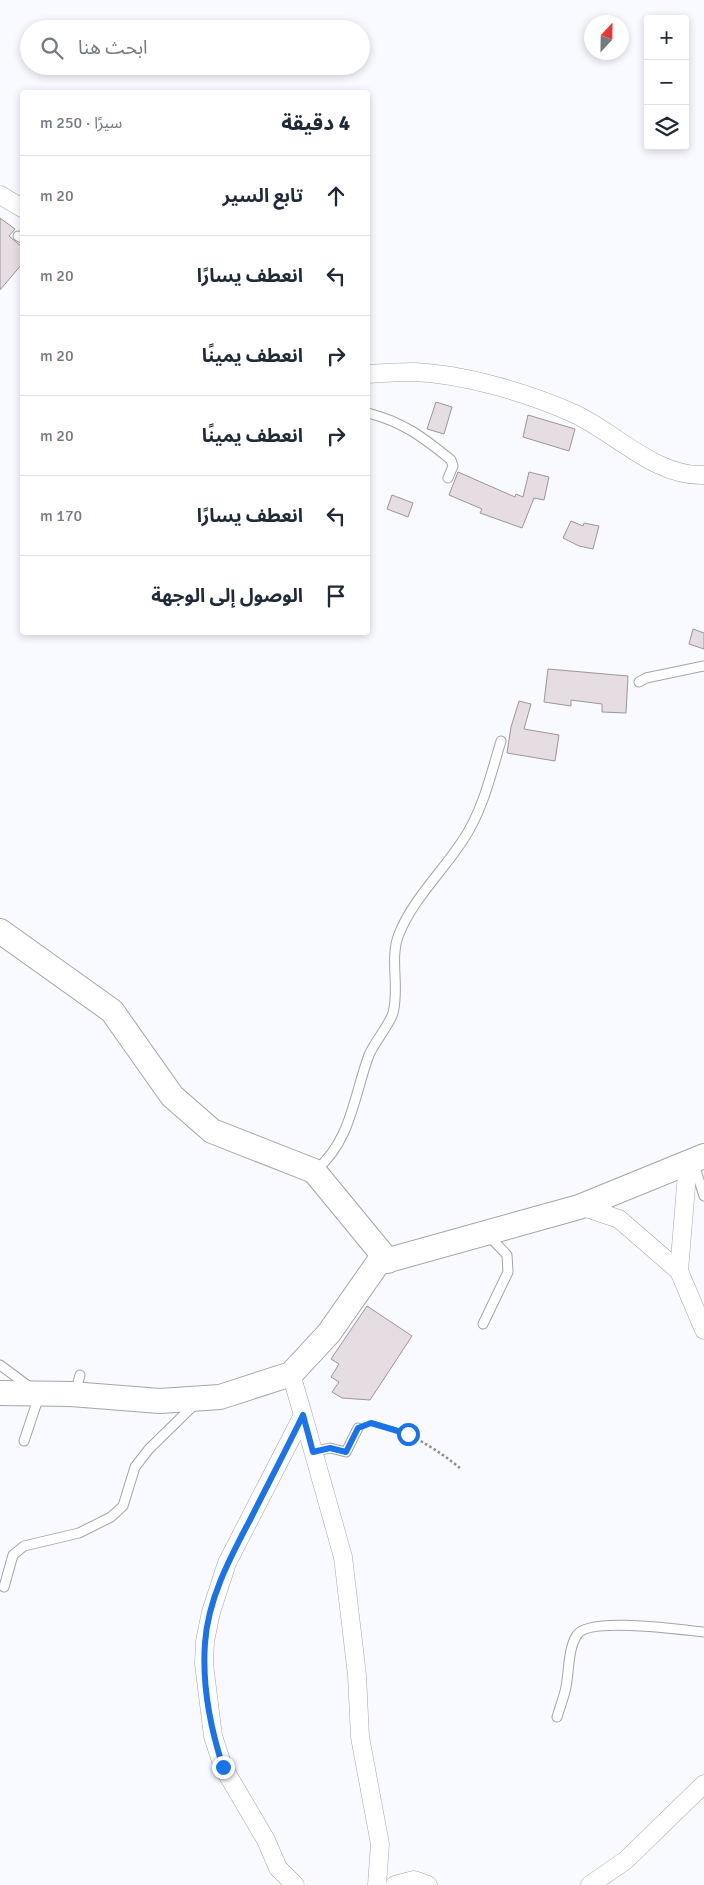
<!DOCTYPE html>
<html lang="ar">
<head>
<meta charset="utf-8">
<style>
	:root { --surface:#fff; --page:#f2f2f3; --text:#1f2937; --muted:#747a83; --line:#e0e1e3 }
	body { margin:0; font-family:Signika,"Noto Sans Arabic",sans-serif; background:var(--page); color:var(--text); direction:rtl }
	.controls { position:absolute; right:15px; top:15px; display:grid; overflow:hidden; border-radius:5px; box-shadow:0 2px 8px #0003 }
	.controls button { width:45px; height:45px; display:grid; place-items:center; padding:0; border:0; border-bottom:1px solid var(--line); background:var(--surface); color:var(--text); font:25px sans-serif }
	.compass { position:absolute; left:584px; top:15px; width:45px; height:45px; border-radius:50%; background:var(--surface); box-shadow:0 2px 8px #0003; rotate:22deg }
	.stop { position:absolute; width:15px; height:15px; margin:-11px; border:4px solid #1a73e8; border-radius:50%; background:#fff }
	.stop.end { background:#1a73e8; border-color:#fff; box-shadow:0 1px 5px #0008 }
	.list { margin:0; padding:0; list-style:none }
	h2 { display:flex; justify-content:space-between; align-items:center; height:65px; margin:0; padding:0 20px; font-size:21px }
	h2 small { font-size:16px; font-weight:400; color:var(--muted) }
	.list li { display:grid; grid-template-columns:32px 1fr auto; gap:15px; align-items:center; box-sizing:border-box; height:80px; padding:0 20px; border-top:1px solid var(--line) }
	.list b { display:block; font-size:19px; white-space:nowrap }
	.list em { font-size:16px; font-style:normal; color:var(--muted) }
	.icon { flex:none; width:28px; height:28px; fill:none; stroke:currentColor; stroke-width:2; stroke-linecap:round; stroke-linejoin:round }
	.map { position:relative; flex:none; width:704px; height:1885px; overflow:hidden; direction:ltr }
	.search { position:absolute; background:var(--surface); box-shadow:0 2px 8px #0003; left:20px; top:20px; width:350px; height:55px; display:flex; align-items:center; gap:12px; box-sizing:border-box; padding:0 18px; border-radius:28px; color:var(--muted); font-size:19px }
	.panel { position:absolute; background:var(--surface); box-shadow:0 2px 8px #0003; left:20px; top:90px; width:350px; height:545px; border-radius:5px; direction:rtl }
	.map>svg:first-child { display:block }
	.building { fill:#e5dde2; stroke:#9c9599 }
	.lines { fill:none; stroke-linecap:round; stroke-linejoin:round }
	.lane-casing { stroke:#a2a5ac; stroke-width:11 }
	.street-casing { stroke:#a2a5ac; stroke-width:19 }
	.secondary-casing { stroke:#a2a5ac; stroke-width:26 }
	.path { stroke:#8c8d91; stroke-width:2.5; stroke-dasharray:2.5 2.5; stroke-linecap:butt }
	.lane { stroke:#fff; stroke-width:9 }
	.street { stroke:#fff; stroke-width:18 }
	.secondary { stroke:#fff; stroke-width:24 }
	.route { stroke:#1a73e8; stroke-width:6 }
</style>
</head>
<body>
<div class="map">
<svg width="704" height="1885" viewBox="0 0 704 1885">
	<rect width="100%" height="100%" fill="#f8faff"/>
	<path class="building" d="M0 218 15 229 9 236 22 247V264L0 290Z
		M436 402 452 407 444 434 427 429Z
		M528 415 575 429 569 451 523 437Z
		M458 472 515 497 516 494 523 497 529 472 549 477 544 500 534 498 522 528 480 513 482 509 449 495Z
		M392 495 413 503 408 517 387 509Z
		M571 521 583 526 584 523 599 526 593 549 579 546 563 538Z
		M693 629 704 633V649L689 644Z
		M548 669 628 676 626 713 602 712V704L571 700V706L544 702Z
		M519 701 531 704 524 729 559 735 555 761 507 753 511 727Z
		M367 1306 412 1336 370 1400 342 1398 332 1392 339 1382 331 1377 339 1364 331 1359Z"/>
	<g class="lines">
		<g class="lane-casing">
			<path id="lane" d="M18 236 22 238
				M368 413C403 422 423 437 451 460L453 466 448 478
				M639 682 646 678 704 666
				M693 1161 704 1196
				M316 1170C351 1141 354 1095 369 1055 374 1043 391 1022 393 1013 400 987 389 958 399 934 413 899 443 871 463 840 483 810 491 774 501 741
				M483 1324 508 1272 507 1255 488 1235
				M0 1365 31 1388
				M75 1394 80 1375
				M24 1441 39 1396
				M313 1452 330 1448 346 1452 358 1428
				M4 1587 13 1555 24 1546 79 1533 111 1517 123 1506 135 1467 149 1449 195 1404
				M557 1717C560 1707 564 1697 566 1687 569 1672 568 1648 577 1635 588 1616 682 1630 704 1632"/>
		</g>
		<g class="street-casing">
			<path id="street" d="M0 195 22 208
				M368 374C383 373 398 372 413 372 464 374 529 393 575 414 617 434 656 477 704 475
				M580 1206 619 1219 679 1271 704 1330
				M679 1271 688 1162
				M291 1374 303 1415 227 1563 211 1612 205 1641 204 1664 213 1736 223 1767 266 1840 278 1868 295 1885
				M303 1415 343 1557 357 1675 360 1737 380 1844 377 1885
				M395 1885 414 1880 428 1885
				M590 1885 626 1860 704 1784"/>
		</g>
		<g class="secondary-casing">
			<path id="secondary" d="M0 931 112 1011 172 1096 212 1131 314 1171 388 1261
				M0 1393 71 1394 160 1401 220 1397 291 1374 329 1333 378 1263 579 1207 704 1156"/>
		</g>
		<path class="path" d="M369 1424C397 1423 440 1451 461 1469"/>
		<use href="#lane" class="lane"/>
		<use href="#street" class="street"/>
		<use href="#secondary" class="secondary"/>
	</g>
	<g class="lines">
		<path class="route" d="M223 1767C210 1727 202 1684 205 1643 208 1598 231 1556 251 1518 268 1484 286 1450 303 1415L313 1452 330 1448 346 1452 358 1428 371 1423 408 1434"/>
	</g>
</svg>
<div class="controls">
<button>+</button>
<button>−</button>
<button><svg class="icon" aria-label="layers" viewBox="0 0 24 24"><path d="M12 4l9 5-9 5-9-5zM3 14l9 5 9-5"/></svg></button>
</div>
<svg class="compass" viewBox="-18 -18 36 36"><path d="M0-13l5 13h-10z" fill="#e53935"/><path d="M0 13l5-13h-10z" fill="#747a83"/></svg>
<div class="stop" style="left:408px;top:1434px"></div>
<div class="stop end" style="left:223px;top:1767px"></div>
<div class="search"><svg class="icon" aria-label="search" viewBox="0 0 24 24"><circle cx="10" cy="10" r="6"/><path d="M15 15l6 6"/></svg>ابحث هنا</div>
<section class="panel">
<h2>4 دقيقة<small>سيرًا · 250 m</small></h2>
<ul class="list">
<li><svg class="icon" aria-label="ahead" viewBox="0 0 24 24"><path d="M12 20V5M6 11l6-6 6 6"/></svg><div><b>تابع السير</b></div><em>20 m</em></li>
<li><svg class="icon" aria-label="left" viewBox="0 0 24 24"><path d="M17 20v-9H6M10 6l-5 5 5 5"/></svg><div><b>انعطف يسارًا</b></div><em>20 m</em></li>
<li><svg class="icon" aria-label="right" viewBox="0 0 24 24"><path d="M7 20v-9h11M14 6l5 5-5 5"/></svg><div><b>انعطف يمينًا</b></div><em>20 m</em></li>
<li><svg class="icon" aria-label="right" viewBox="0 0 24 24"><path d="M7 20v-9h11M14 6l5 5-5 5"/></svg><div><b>انعطف يمينًا</b></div><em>20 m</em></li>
<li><svg class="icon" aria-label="left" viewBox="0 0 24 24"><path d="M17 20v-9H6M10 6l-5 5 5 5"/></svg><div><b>انعطف يسارًا</b></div><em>170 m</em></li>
<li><svg class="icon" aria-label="arrive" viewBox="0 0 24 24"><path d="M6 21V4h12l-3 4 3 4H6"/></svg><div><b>الوصول إلى الوجهة</b></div></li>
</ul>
</section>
</div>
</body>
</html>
